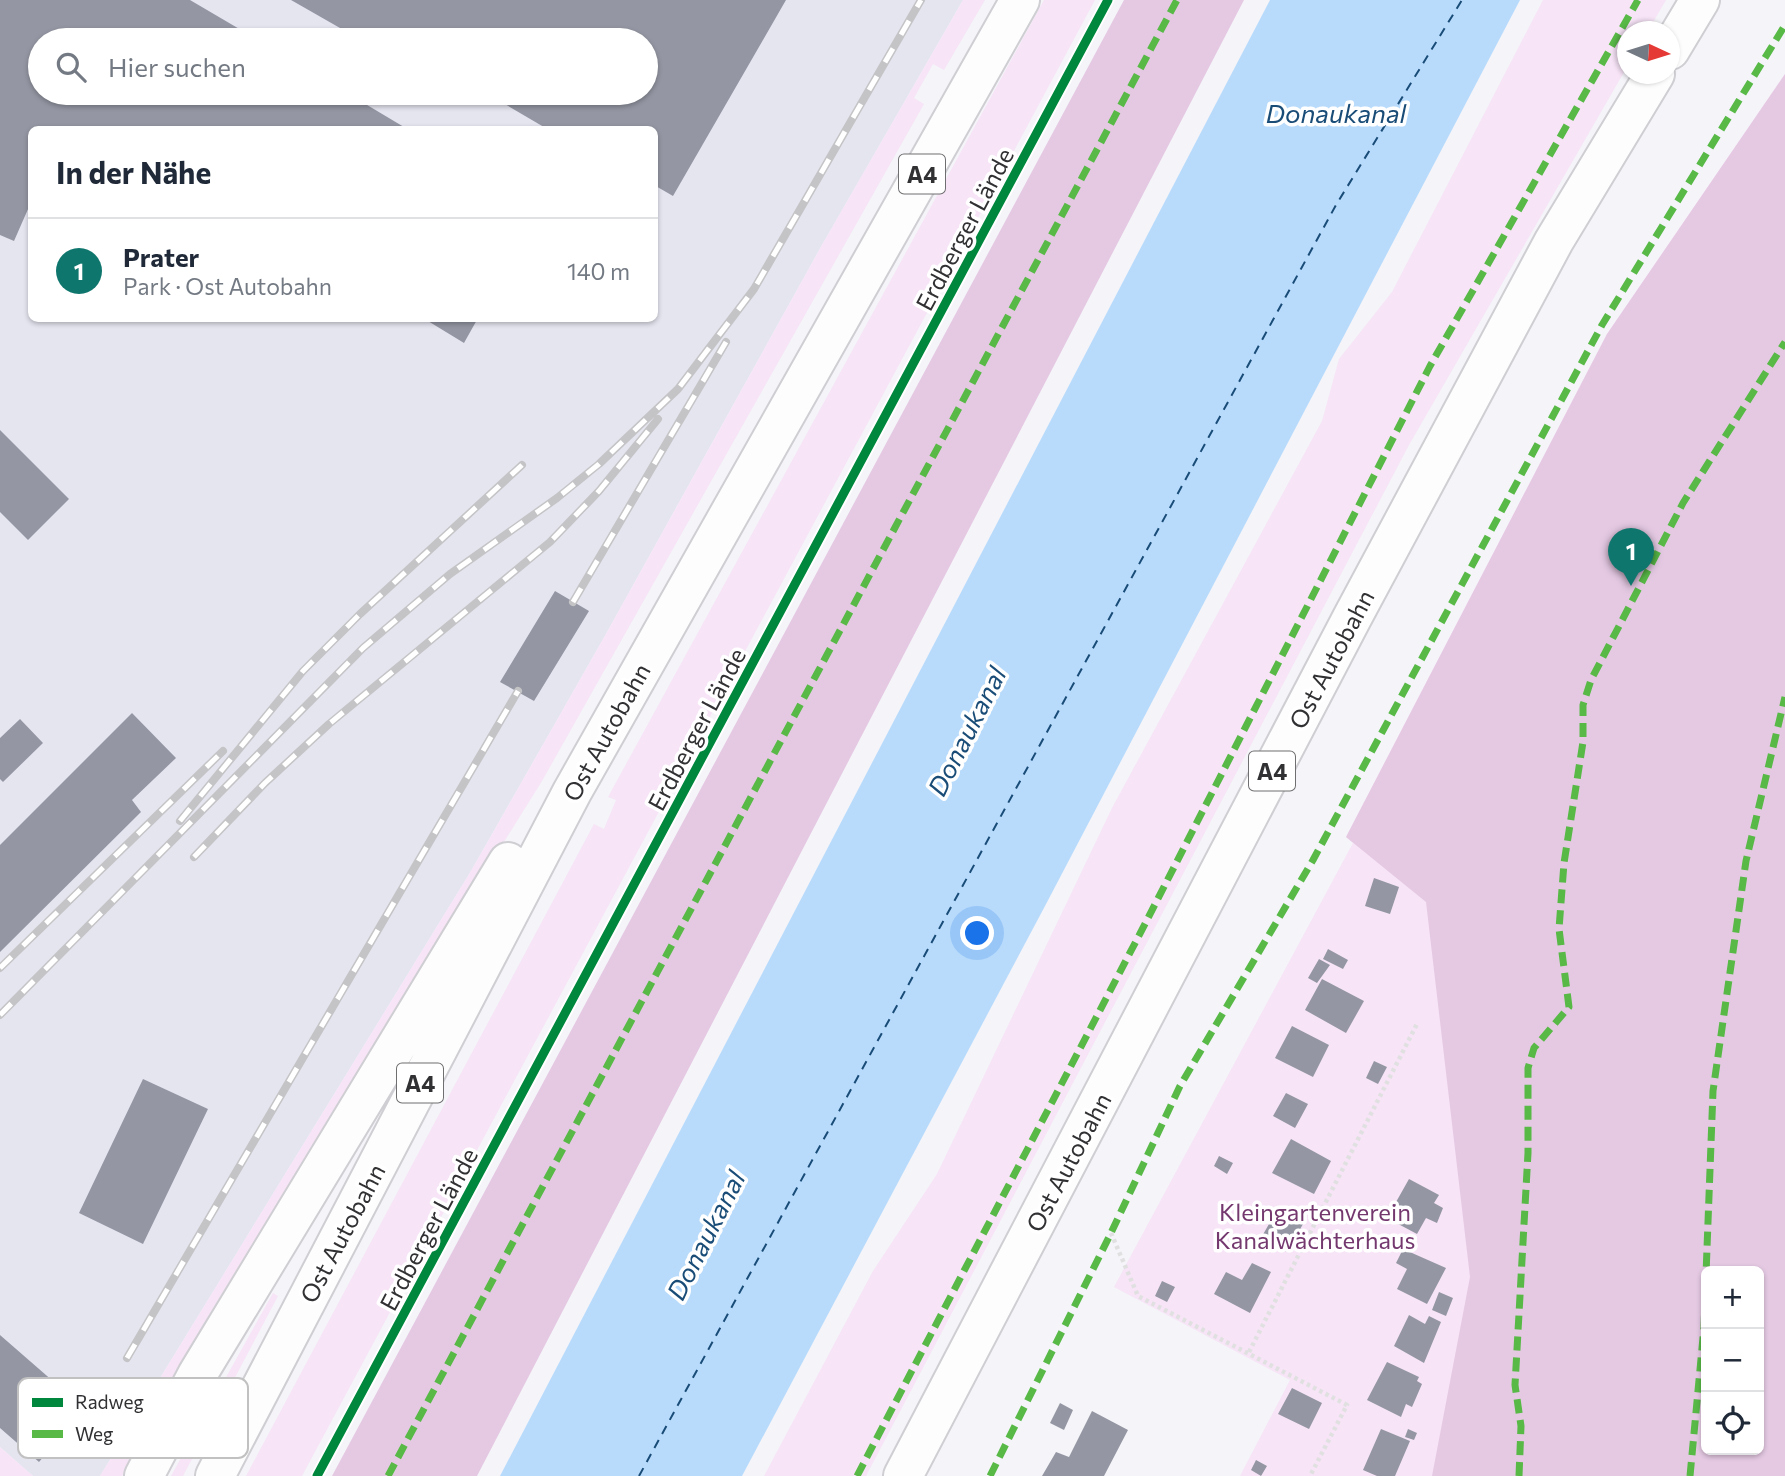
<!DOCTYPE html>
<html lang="de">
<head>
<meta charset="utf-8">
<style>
	:root { --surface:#fff; --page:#f2f2f3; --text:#1f2937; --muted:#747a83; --line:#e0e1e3; --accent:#0f766e }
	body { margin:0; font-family:Commissioner,sans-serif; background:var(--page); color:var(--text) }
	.controls { position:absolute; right:21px; bottom:21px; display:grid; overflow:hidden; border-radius:10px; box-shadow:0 2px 5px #0004 }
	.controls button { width:63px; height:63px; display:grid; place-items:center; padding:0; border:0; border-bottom:2px solid var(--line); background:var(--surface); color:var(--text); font:35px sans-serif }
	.compass { position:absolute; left:1617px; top:21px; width:63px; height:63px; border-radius:50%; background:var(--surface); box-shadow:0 2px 5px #0004; rotate:94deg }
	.you { position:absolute; left:978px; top:934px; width:24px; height:24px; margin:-18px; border:5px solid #fff; border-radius:50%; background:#1a73e8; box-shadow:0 0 0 10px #1a73e833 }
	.badge { display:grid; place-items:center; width:46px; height:46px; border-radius:50%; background:var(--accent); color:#fff; font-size:23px; font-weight:700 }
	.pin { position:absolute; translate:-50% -58px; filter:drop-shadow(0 2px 4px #0008) }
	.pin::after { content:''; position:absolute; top:37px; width:24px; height:21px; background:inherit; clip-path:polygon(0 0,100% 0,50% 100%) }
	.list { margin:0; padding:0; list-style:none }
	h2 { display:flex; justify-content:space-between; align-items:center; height:91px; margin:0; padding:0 28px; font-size:30px }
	h2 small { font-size:23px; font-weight:400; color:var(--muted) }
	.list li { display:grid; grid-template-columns:46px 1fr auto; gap:21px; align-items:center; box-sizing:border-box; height:105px; padding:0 28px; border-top:2px solid var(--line) }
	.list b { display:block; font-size:26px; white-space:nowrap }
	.list p { margin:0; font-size:23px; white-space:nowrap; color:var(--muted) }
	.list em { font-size:23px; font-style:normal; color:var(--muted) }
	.icon { flex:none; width:38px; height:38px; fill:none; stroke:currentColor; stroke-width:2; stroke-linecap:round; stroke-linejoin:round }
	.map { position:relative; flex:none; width:1785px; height:1476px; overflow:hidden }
	.search { position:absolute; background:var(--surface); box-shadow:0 2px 5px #0004; left:28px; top:28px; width:630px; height:77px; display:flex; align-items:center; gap:18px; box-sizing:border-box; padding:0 24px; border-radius:38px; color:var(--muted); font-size:26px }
	.panel { position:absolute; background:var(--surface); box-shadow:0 2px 5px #0004; left:28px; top:126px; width:630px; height:196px; border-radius:10px }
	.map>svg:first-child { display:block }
	.built { fill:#e5e5f0; fill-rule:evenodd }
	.green { fill:#f7e4f7; fill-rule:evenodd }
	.forest { fill:#e5c9e3; fill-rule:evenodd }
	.water { fill:#b8dbfc }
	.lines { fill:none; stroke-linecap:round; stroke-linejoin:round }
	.ferry { stroke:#194c77; stroke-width:2; stroke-dasharray:9 7; stroke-linecap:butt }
	.building { fill:#9497a3 }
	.highway-casing { stroke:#cfcfd3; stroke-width:42 }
	.path { stroke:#e0e0e1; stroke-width:4.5; stroke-dasharray:3.5 3.5; stroke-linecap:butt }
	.highway { stroke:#fdfdfe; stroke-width:38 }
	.rail-casing { stroke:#c4c4c6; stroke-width:8 }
	.rail { stroke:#fff; stroke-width:5; stroke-dasharray:16; stroke-linecap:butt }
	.quiet { stroke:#58b947; stroke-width:7; stroke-dasharray:14 7; stroke-linecap:butt }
	.cycleway-casing { stroke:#fff; stroke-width:13 }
	.cycleway { stroke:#00873e; stroke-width:9 }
	.labels { text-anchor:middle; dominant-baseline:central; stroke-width:7; stroke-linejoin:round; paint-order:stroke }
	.shield { fill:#fff; stroke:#6f6f71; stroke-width:2 }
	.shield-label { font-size:23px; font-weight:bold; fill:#313134 }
	.street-label { font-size:24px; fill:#313134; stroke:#fff }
	.park-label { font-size:24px; fill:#74386f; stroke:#fff }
	.water-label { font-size:26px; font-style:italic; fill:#194c77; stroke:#fff }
	.key { fill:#fff; stroke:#c1c1c2; stroke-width:2 }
	.key-label { font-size:19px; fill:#313134 }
</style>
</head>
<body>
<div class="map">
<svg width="1785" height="1476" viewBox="0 0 1785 1476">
	<rect width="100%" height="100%" fill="#f4f4f9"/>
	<path class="built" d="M0 0H963L822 245 606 634 471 871 100 1476H33L0 1447ZM40 40H646V93H40ZM32 130H654V318H32Z"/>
	<path class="green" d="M963 0H985L944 70 933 64 914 98 924 104 542 781 213 1308 122 1476H100L471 871 606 634 822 245Z
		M1044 0H1095L302 1476H246L594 824 604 829 616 800 608 797Z
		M1543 0H1666L1648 31 1628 32 1627 67 1409 445 866 1476H764L873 1271 937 1174 1112 808 1322 421 1339 359 1392 292Z
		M1785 74V1476H1240L1290 1380 1114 1287 1353 843 1346 837 1607 334ZM1706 1271H1759V1450H1706Z
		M273 1293 278 1296 183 1476H171Z
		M0 1447 33 1476H0Z"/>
	<path class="forest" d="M1124 0H1244L477 1476H332Z
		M1785 74V1476H1432L1470 1277 1426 902 1346 837 1607 334ZM1706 1271H1759V1450H1706Z"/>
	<path class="water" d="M1270 0H1520L1045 906 742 1476H500Z"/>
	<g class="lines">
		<path class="ferry" d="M639 1476 1336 205 1462 0"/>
	</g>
	<path class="building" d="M0 0H190L258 40H40V93H347L409 130H32V200L14 241 0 235Z
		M291 0H786L673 196 654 185V130H549L486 93H646V40H396L382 32 377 40H361Z
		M423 318H478L464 343Z
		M0 430 69 499 28 540 0 512Z
		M555 591 589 611 534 701 500 682Z
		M132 713 176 758 132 800 141 812 0 952V845Z
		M20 719 43 743 3 782 0 779V738Z
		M1374 878 1399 887 1390 914 1365 906Z
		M1328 949 1348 960 1343 969 1323 959Z
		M1319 959 1330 965 1317 983 1308 978Z
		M1322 979 1364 1001 1346 1033 1305 1010Z
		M1292 1026 1329 1045 1313 1077 1275 1058Z
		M1374 1061 1387 1067 1378 1084 1366 1078Z
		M143 1079 208 1109 143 1244 79 1213Z
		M1286 1093 1308 1104 1295 1128 1273 1116Z
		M1291 1139 1331 1161 1314 1194 1272 1173Z
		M1219 1156 1233 1163 1227 1174 1214 1166Z
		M1409 1179 1439 1195 1434 1203 1443 1208 1437 1223 1426 1218 1417 1234 1387 1218Z
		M1277 1210 1303 1224 1287 1252 1261 1238Z
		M1403 1249 1446 1268 1427 1304 1397 1289 1407 1269 1396 1263Z
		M1252 1263 1271 1272 1250 1313 1214 1294 1226 1272 1242 1280Z
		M1162 1281 1175 1287 1167 1302 1155 1296Z
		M1439 1292 1453 1298 1446 1316 1432 1310Z
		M1409 1315 1425 1324 1429 1316 1441 1322 1424 1363 1394 1346Z
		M0 1335 85 1409 39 1462 0 1428Z
		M1387 1362 1419 1377 1417 1381 1422 1384 1412 1407 1406 1404 1401 1417 1367 1400Z
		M1292 1388 1322 1403 1309 1429 1278 1414Z
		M1060 1403 1073 1410 1064 1430 1050 1423Z
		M1092 1411 1128 1430 1104 1476H1042L1056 1452 1069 1457Z
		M1381 1429 1410 1441 1395 1476H1377L1363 1470Z
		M1408 1429 1417 1433 1414 1440 1405 1437Z
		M1256 1460 1267 1466 1261 1476 1251 1470Z"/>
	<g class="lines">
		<g class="highway-casing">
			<path id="highway" d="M1670 50 1700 0
				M144 1476 197 1375 508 862
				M215 1476 572 792 1020 0
				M903 1476 1353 616 1554 241 1655 74"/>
		</g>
		<path class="path" d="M1111 1233 1138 1296 1347 1405 1310 1476
			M1249 1352 1418 1022"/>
		<use href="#highway" class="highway"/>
		<g class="rail-casing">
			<path id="rail" d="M573 602 726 342
				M180 821 303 671 360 614 522 465
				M194 857 265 783 329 724 550 542 599 491 658 419
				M0 968 223 751
				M0 1015 363 648 450 574 557 498 599 464 678 389 754 289 921 0
				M127 1358 518 691"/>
		</g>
		<use href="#rail" class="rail"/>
		<path class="quiet" d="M388 1476 1177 0
			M857 1476 1146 922 1430 366 1638 0
			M990 1476 1111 1233 1180 1086 1313 860 1602 325 1785 25
			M1519 1476 1521 1426 1515 1385 1528 1153V1068L1534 1048 1569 1007 1559 929 1564 863 1583 742V705L1591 680 1683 503 1785 342
			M1690 1476 1704 1327 1713 1091 1746 861 1785 697"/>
		<g class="cycleway-casing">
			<path id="cycleway" d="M317 1476 1108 0"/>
		</g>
		<use href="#cycleway" class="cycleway"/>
	</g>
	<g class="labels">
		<g class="shield">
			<rect x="899" y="154.5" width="46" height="39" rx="5"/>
			<rect x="1249" y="751.5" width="46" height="39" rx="5"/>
			<rect x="397" y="1063.5" width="46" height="39" rx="5"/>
		</g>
		<g class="shield-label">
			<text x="922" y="174">A4</text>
			<text x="1272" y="771">A4</text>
			<text x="420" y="1083">A4</text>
		</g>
		<g class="street-label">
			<text transform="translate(964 229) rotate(-62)">Erdberger Lände</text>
			<text transform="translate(1331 659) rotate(-62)">Ost Autobahn</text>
			<text transform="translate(696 729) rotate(-62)">Erdberger Lände</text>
			<text transform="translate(606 732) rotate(-61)">Ost Autobahn</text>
			<text transform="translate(1068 1162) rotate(-62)">Ost Autobahn</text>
			<text transform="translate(428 1229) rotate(-62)">Erdberger Lände</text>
			<text transform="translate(342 1233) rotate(-62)">Ost Autobahn</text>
		</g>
		<g class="park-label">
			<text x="1315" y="1211">Kleingartenverein<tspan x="1315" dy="28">Kanalwächterhaus</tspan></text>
		</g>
		<g class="water-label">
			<text x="1336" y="112">Donaukanal</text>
			<text transform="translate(966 731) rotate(-63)">Donaukanal</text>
			<text transform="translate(705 1235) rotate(-63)">Donaukanal</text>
		</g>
	</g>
	<rect x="18" y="1378" width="230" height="80" rx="10" class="key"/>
	<rect x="32" y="1398" width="31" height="9" fill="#00873e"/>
	<rect x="32" y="1430" width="31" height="8" fill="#58b947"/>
	<g class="key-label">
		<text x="75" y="1409">Radweg</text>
		<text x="75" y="1441">Weg</text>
	</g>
</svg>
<div class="controls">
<button>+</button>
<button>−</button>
<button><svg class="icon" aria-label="locate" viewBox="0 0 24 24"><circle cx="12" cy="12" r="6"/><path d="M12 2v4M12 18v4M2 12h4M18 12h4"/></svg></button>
</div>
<svg class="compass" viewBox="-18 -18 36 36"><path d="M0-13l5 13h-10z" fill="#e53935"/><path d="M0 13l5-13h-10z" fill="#747a83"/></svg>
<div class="you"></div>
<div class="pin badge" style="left:1631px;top:586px">1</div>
<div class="search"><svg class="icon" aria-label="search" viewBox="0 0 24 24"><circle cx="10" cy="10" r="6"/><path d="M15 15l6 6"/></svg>Hier suchen</div>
<section class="panel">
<h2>In der Nähe<small></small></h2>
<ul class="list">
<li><span class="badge">1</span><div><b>Prater</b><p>Park · Ost Autobahn</p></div><em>140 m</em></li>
</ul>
</section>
</div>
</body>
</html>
